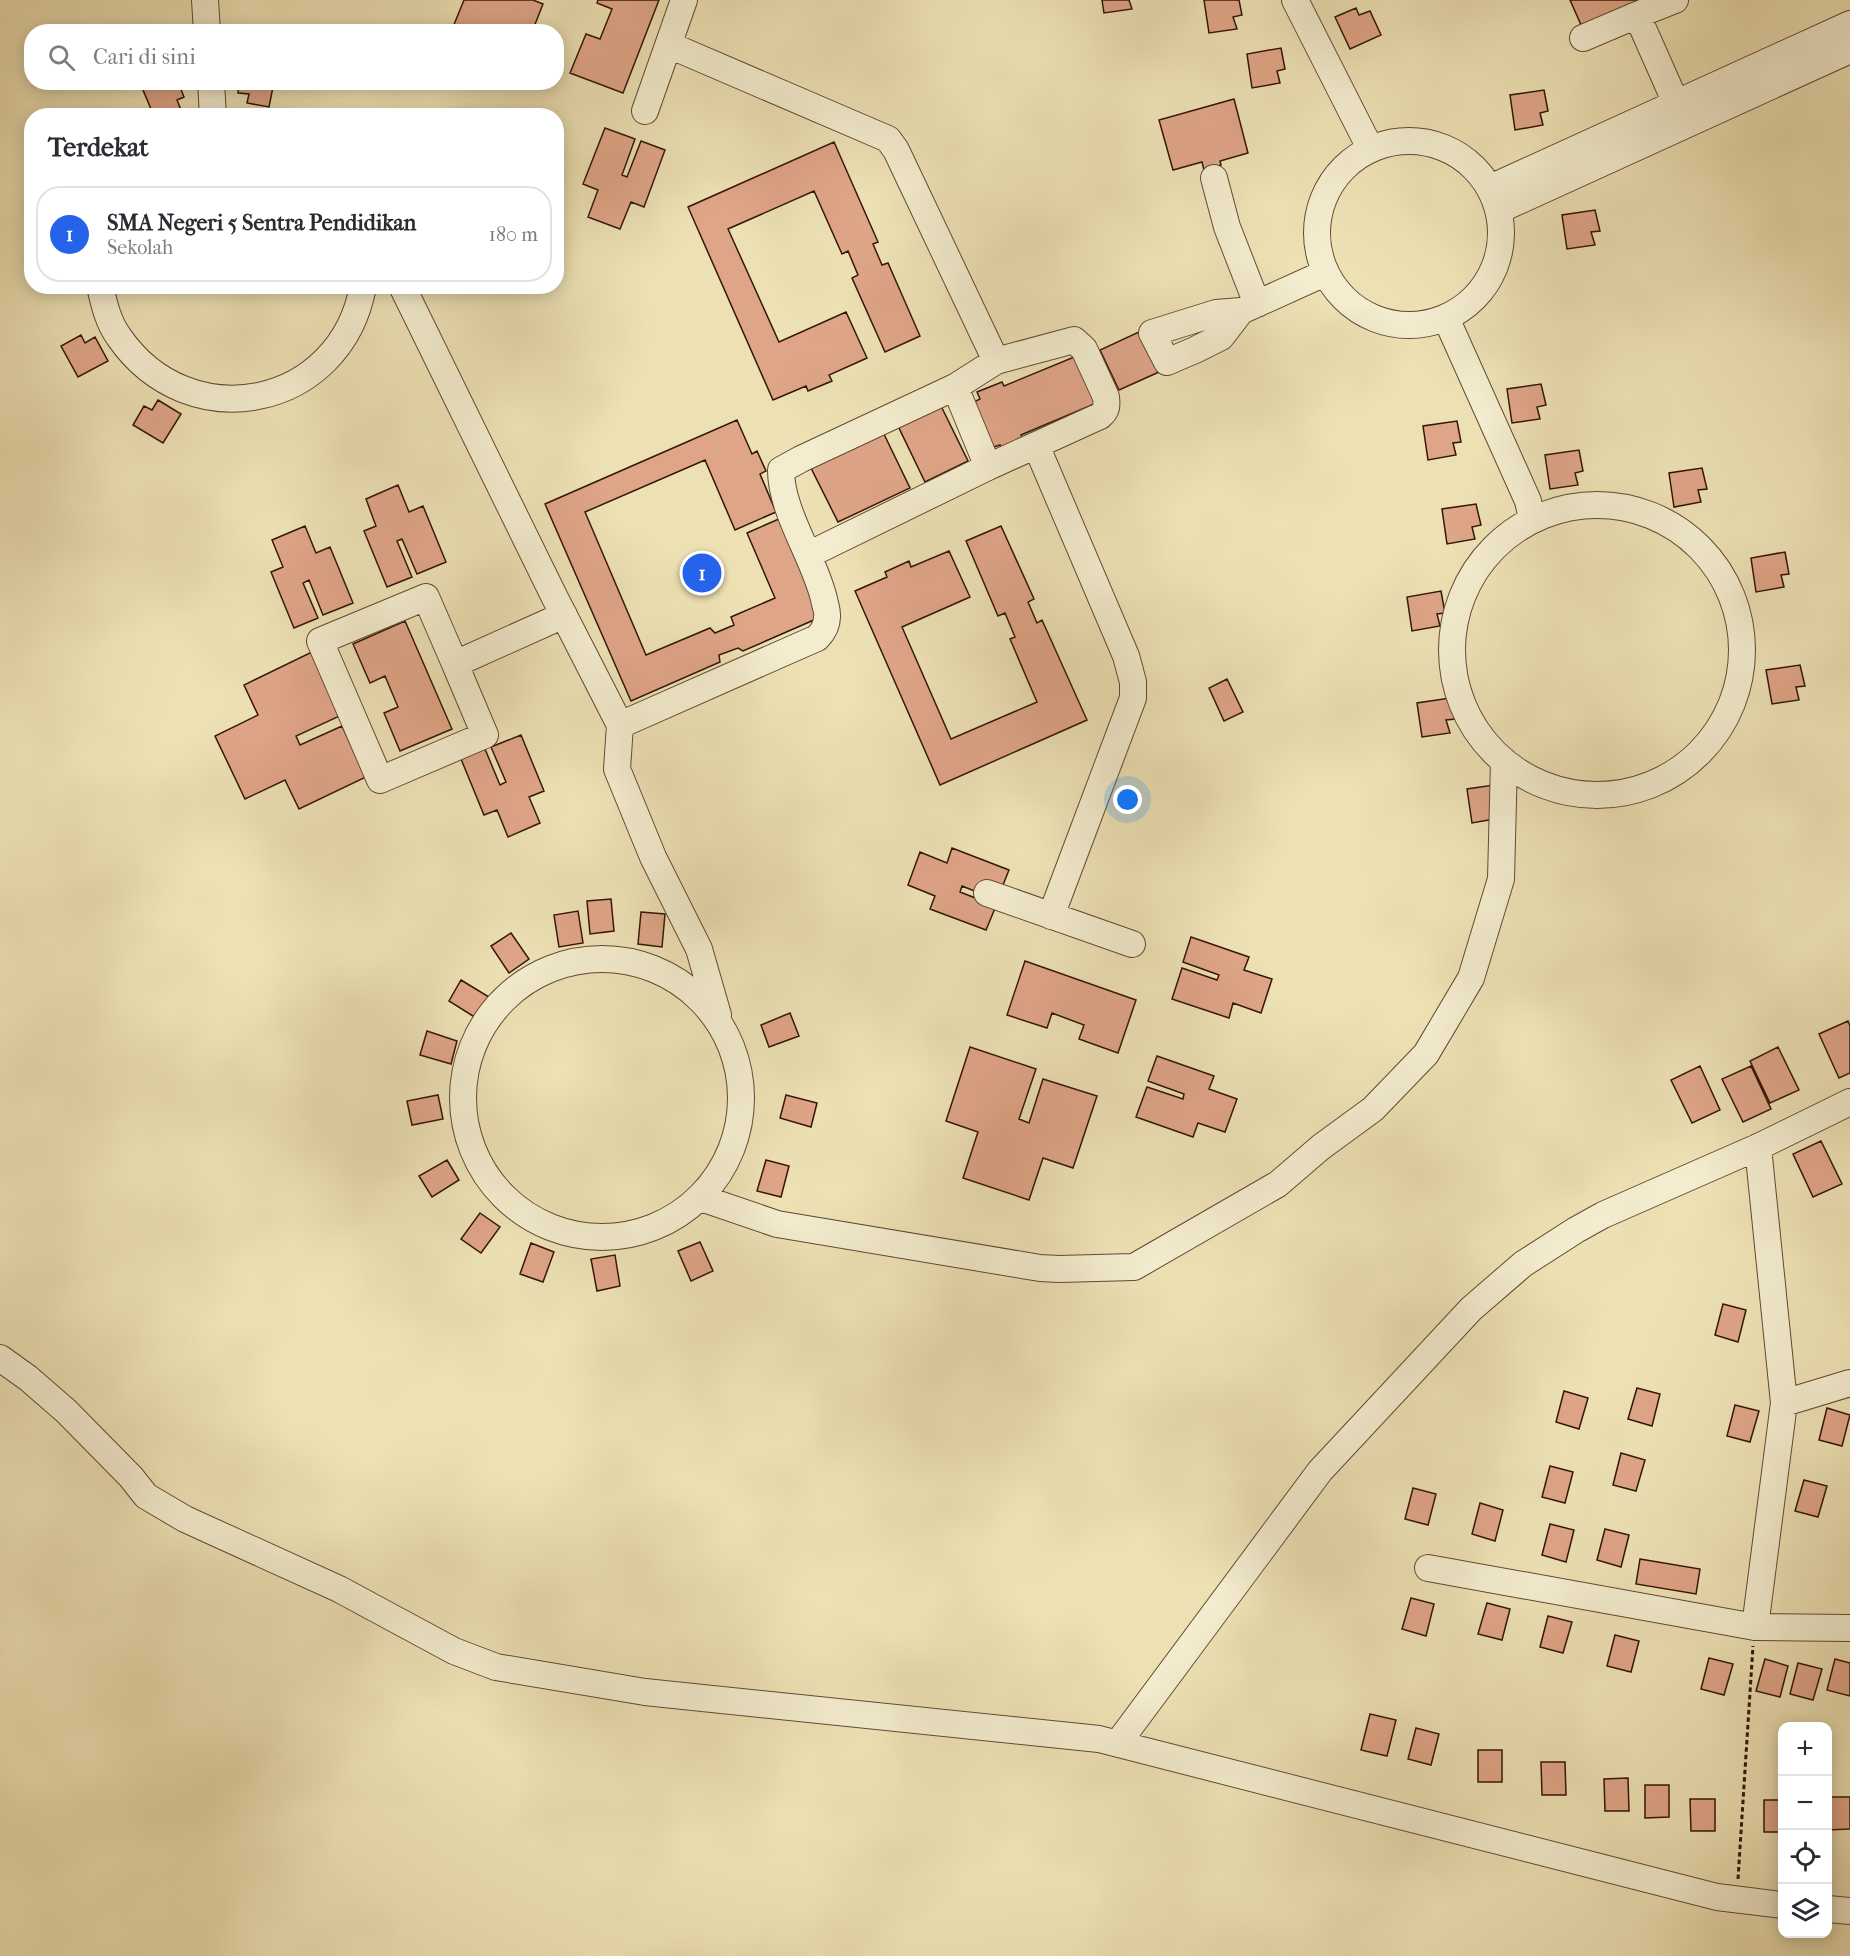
<!DOCTYPE html>
<html lang="id">
<head>
<meta charset="utf-8">
<style>
	:root { --surface:#fff; --page:#f2f2f3; --text:#2b2b33; --muted:#7c7c81; --line:#e1e1e2; --accent:#2563eb }
	body { margin:0; font-family:"IM FELL French Canon",serif; background:var(--page); color:var(--text) }
	.controls { position:absolute; right:18px; bottom:18px; display:grid; overflow:hidden; border-radius:12px; box-shadow:0 3px 15px #0003 }
	.controls button { width:54px; height:54px; display:grid; place-items:center; padding:0; border:0; border-bottom:2px solid var(--line); background:var(--surface); color:var(--text); font:30px sans-serif }
	.you { position:absolute; left:1128px; top:800px; width:21px; height:21px; margin:-15px; border:4px solid #fff; border-radius:50%; background:#1a73e8; box-shadow:0 0 0 9px #1a73e833 }
	.badge { display:grid; place-items:center; width:39px; height:39px; border-radius:50%; background:var(--accent); color:#fff; font-size:20px; font-weight:700 }
	.pin { position:absolute; translate:-50% -50%; border:3px solid #fff; box-shadow:0 2px 6px #0006 }
	.list { margin:0; padding:0; list-style:none }
	h2 { display:flex; justify-content:space-between; align-items:center; height:78px; margin:0; padding:0 24px; font-size:26px }
	h2 small { font-size:20px; font-weight:400; color:var(--muted) }
	.list li { display:grid; grid-template-columns:39px 1fr auto; gap:18px; align-items:center; box-sizing:border-box; height:96px; margin:0 12px 12px; padding:0 12px; border:2px solid var(--line); border-radius:24px }
	.list b { display:block; font-size:22px; white-space:nowrap }
	.list p { margin:0; font-size:20px; white-space:nowrap; color:var(--muted) }
	.list em { font-size:20px; font-style:normal; color:var(--muted) }
	.icon { flex:none; width:33px; height:33px; fill:none; stroke:currentColor; stroke-width:2; stroke-linecap:round; stroke-linejoin:round }
	.map { position:relative; flex:none; width:1850px; height:1956px; overflow:hidden }
	.search { position:absolute; background:var(--surface); box-shadow:0 3px 15px #0003; left:24px; top:24px; width:540px; height:66px; display:flex; align-items:center; gap:15px; box-sizing:border-box; padding:0 21px; border-radius:24px; color:var(--muted); font-size:22px }
	.panel { position:absolute; background:var(--surface); box-shadow:0 3px 15px #0003; left:24px; top:108px; width:540px; height:186px; border-radius:24px }
	.map>svg:first-child { display:block }
	.building { fill:#dfa587; stroke:#33160a; stroke-width:1.5 }
	.lines { fill:none; stroke-linecap:round; stroke-linejoin:round }
	.minor-casing { stroke:#624934; stroke-width:28 }
	.path { stroke:#33160a; stroke-width:3; stroke-dasharray:4.5 3; stroke-linecap:butt }
	.minor { stroke:#f3ecce; stroke-width:26 }
</style>
</head>
<body>
<div class="map">
<svg width="1850" height="1956" viewBox="0 0 1850 1956">
	<rect width="100%" height="100%" fill="#ede1b4"/>
	<filter id="stains"><feTurbulence type="fractalNoise" baseFrequency=".00333" numOctaves="4"/><feColorMatrix values="0 0 0 0 .2 0 0 0 0 .09 0 0 0 0 .02 0 0 0 .5 -.17"/></filter>
	<radialGradient id="worn" r=".72"><stop offset=".6" stop-color="#630" stop-opacity="0"/><stop offset="1" stop-color="#630" stop-opacity=".3"/></radialGradient>
	<path class="building" d="M464 0H533L543 4 532 32H464L453 27Z
		M598 0H659L623 93 570 73 586 34 600 39 612 9 597 3Z
		M1102 0H1129L1132 9 1104 13Z
		M1204 0H1239L1242 15 1233 17 1237 29 1209 33Z
		M1570 0H1643L1582 27Z
		M1356 8 1359 15 1370 11 1381 35 1350 49 1335 17Z
		M1281 48 1285 69 1277 71 1280 83 1252 88 1247 54Z
		M160 82H178L184 97 177 100 181 110 170 116H154L143 90Z
		M239 82H274L269 107 247 103 249 94 238 93Z
		M1544 90 1548 111 1540 113 1543 125 1515 130 1510 95Z
		M1234 99 1248 153 1220 161 1221 165 1204 170 1202 162 1173 170 1159 120Z
		M605 128 635 139 622 175 627 177 641 141 665 150 644 207 631 202 620 229 588 217 598 190 583 184Z
		M834 142 878 242 873 244 882 265 888 263 920 336 885 352 852 278 858 275 848 251 842 254 814 191 728 229 779 342 846 312 867 358 829 375 832 381 808 391 806 386 773 400 688 207Z
		M1595 210 1600 231 1591 232 1595 245 1567 249 1562 215Z
		M1141 331 1159 372 1119 390 1100 350Z
		M81 335 85 343 95 337 108 361 78 377 61 346Z
		M1079 355 1099 402 1021 435 1024 441 1002 450 1000 445 991 448 972 403 980 399 977 392 1002 382 1004 386Z
		M1541 384 1546 405 1537 407 1540 419 1512 423 1507 389Z
		M158 400 181 414 163 443 133 425 144 406 152 410Z
		M941 406 968 461 925 482 898 426Z
		M737 420 752 454 757 451 766 471 760 474 776 512 735 530 705 460 585 512 646 655 710 628 715 633 734 625 731 617 775 598 747 533 781 518 823 616 743 651 738 648 719 655 720 662 631 701 545 504Z
		M1457 421 1461 442 1453 443 1456 455 1428 460 1423 426Z
		M882 430 910 488 838 522 810 466Z
		M1579 450 1583 471 1575 473 1578 485 1550 489 1545 455Z
		M1702 468 1707 489 1698 490 1701 502 1674 507 1669 473Z
		M398 485 409 512 423 506 446 562 417 574 402 539 397 541 412 577 387 587 364 531 376 526 366 499Z
		M1476 504 1481 525 1472 527 1475 539 1447 544 1442 509Z
		M305 526 316 553 330 547 353 603 323 615 309 580 303 583 318 618 294 628 271 572 283 567 272 540Z
		M1001 526 1034 599 1028 602 1037 623 1042 620 1087 720 940 785 855 591 887 577 885 572 909 561 911 567 949 551 970 597 902 627 951 739 1037 702 1010 639 1015 637 1005 613 998 616 966 541Z
		M1785 552 1789 574 1781 575 1784 587 1756 592 1751 558Z
		M1441 591 1445 613 1437 614 1440 626 1412 631 1407 597Z
		M405 621 452 729 400 751 384 713 398 707 385 676 370 683 353 644Z
		M314 651 344 714 296 736 300 745 342 726 366 777 299 809 285 780 245 799 215 736 258 715 244 685Z
		M1800 665 1805 686 1796 687 1799 700 1772 704 1766 670Z
		M1227 679 1243 712 1224 721 1209 688Z
		M1450 698 1455 719 1446 720 1450 733 1422 737 1417 703Z
		M521 735 544 791 529 797 540 823 508 837 497 810 484 815 461 759 485 749 500 785 506 782 491 747Z
		M1501 784 1500 818 1472 823 1467 789Z
		M952 848 1009 870 997 900 962 886 960 892 996 906 986 930 930 909 935 896 908 885 920 852 947 863Z
		M611 899 614 931 590 934 587 901Z
		M578 911 583 943 559 947 554 915Z
		M641 912 665 914 662 947 638 944Z
		M511 933 529 959 509 973 491 946Z
		M1191 937 1249 957 1244 970 1272 979 1261 1013 1233 1003 1229 1018 1172 999 1182 968 1217 980 1219 975 1183 962Z
		M1025 961 1136 1000 1118 1053 1079 1039 1084 1025 1052 1013 1047 1028 1007 1015Z
		M461 980 489 997 476 1018 449 1001Z
		M790 1013 799 1036 769 1047 761 1025Z
		M1848 1021 1850 1026V1073L1839 1078 1819 1034Z
		M427 1031 457 1041 451 1064 420 1055Z
		M970 1047 1036 1069 1019 1119 1029 1123 1043 1079 1097 1096 1073 1168 1043 1158 1029 1200 963 1178 978 1132 946 1121Z
		M1778 1047 1799 1090 1770 1103 1750 1061Z
		M1157 1056 1214 1076 1209 1089 1237 1099 1225 1132 1198 1123 1193 1137 1136 1117 1147 1087 1183 1099 1184 1094 1148 1081Z
		M1700 1066 1720 1110 1692 1123 1671 1080Z
		M1751 1066 1771 1109 1743 1122 1722 1079Z
		M438 1095 443 1119 412 1125 407 1101Z
		M786 1095 817 1103 811 1127 780 1118Z
		M1821 1141 1842 1184 1813 1197 1793 1154Z
		M447 1160 459 1180 432 1197 419 1176Z
		M766 1160 789 1166 781 1197 757 1191Z
		M480 1213 500 1227 481 1253 461 1239Z
		M700 1242 713 1271 691 1281 678 1251Z
		M531 1243 554 1252 543 1282 520 1274Z
		M615 1255 620 1286 597 1291 591 1259Z
		M1723 1304 1746 1310 1738 1342 1715 1335Z
		M1637 1388 1660 1394 1652 1426 1628 1419Z
		M1564 1391 1588 1398 1579 1429 1556 1422Z
		M1735 1405 1759 1411 1750 1442 1727 1436Z
		M1827 1408 1850 1415 1842 1446 1819 1440Z
		M1621 1453 1645 1460 1636 1491 1613 1485Z
		M1550 1466 1573 1472 1565 1503 1542 1497Z
		M1804 1480 1827 1486 1818 1517 1795 1511Z
		M1413 1488 1436 1494 1428 1525 1405 1519Z
		M1480 1503 1503 1510 1495 1541 1472 1534Z
		M1550 1524 1574 1530 1566 1562 1542 1555Z
		M1605 1529 1629 1535 1621 1567 1597 1560Z
		M1640 1559 1700 1569 1696 1594 1636 1584Z
		M1411 1598 1434 1604 1426 1636 1402 1629Z
		M1487 1603 1510 1609 1502 1640 1478 1634Z
		M1548 1616 1572 1622 1563 1653 1540 1647Z
		M1615 1635 1639 1641 1631 1672 1607 1666Z
		M1709 1658 1733 1664 1724 1695 1701 1689Z
		M1765 1659 1788 1666 1780 1697 1756 1691Z
		M1835 1659 1850 1663V1696L1827 1690Z
		M1798 1663 1822 1669 1813 1700 1790 1694Z
		M1370 1714 1396 1720 1387 1756 1361 1750Z
		M1416 1728 1439 1734 1431 1765 1408 1759Z
		M1478 1750H1502V1782H1478Z
		M1541 1762H1565L1566 1795H1542Z
		M1628 1778 1629 1811H1605L1604 1779Z
		M1645 1785H1669V1817L1645 1818Z
		M1828 1797H1850V1829L1828 1830Z
		M1690 1799H1715V1831H1691Z
		M1764 1800H1782V1832H1764Z"/>
	<g class="lines">
		<g class="minor-casing">
			<path id="minor" d="M205 0 207 32
				M1295 0 1370 148
				M1675 0 1637 15 1683 119
				M1583 38 1637 15
				M669 45 888 139 896 150 996 361
				M211 82 213 116
				M645 111 684 0
				M1317 233a92 92 0 1 1 184 0a92 92 0 1 1-184 0Z
				M1214 178 1227 227 1257 304
				M1490 188 1850 24
				M1499 210 1850 50
				M100 286C104 304 108 322 119 337 189 439 341 409 363 286
				M402 286 554 596 620 725 617 769 653 857 699 949 718 1015
				M1241 311 1216 313 1152 333 1167 362 1195 350 1221 337 1241 311 1325 273
				M1446 318 1528 501 1532 519
				M955 387 988 467
				M1036 445 1126 656 1133 682V698L1051 916
				M1452 650a145 145 0 1 1 290 0a145 145 0 1 1-290 0Z
				M455 664 426 597 320 641 380 780 485 735 455 664 564 615
				M620 725 817 638C823 632 827 626 827 617 828 612 825 605 824 599 814 557 781 512 781 470L801 459 955 387 996 361 1074 340 1084 349 1106 397C1107 406 1107 410 1100 416L988 467 808 555
				M987 893 1132 944
				M463 1098a139 139 0 1 1 278 0a139 139 0 1 1-278 0Z
				M701 1198 777 1224 1040 1268 1059 1269 1134 1267 1278 1184 1321 1147 1373 1109 1426 1054 1471 978 1501 879 1504 761
				M0 1358 28 1378 66 1411 131 1477 146 1496 185 1519 339 1589 454 1651 496 1667 645 1692 1099 1739 1717 1897 1782 1905
				M1784 1403 1850 1383
				M1428 1568 1755 1627 1850 1628
				M1755 1627 1784 1403 1758 1147
				M1118 1743 1320 1471 1471 1309 1523 1264 1576 1230 1603 1215 1758 1147 1850 1102
				M1828 1909 1850 1911"/>
		</g>
		<path class="path" d="M1738 1879 1753 1646"/>
		<use href="#minor" class="minor"/>
	</g>
	<rect width="100%" height="100%" filter="url(#stains)"/>
	<rect width="100%" height="100%" fill="url(#worn)"/>
</svg>
<div class="controls">
<button>+</button>
<button>−</button>
<button><svg class="icon" aria-label="locate" viewBox="0 0 24 24"><circle cx="12" cy="12" r="6"/><path d="M12 2v4M12 18v4M2 12h4M18 12h4"/></svg></button>
<button><svg class="icon" aria-label="layers" viewBox="0 0 24 24"><path d="M12 4l9 5-9 5-9-5zM3 14l9 5 9-5"/></svg></button>
</div>
<div class="you"></div>
<div class="pin badge" style="left:702px;top:573px">1</div>
<div class="search"><svg class="icon" aria-label="search" viewBox="0 0 24 24"><circle cx="10" cy="10" r="6"/><path d="M15 15l6 6"/></svg>Cari di sini</div>
<section class="panel">
<h2>Terdekat<small></small></h2>
<ul class="list">
<li><span class="badge">1</span><div><b>SMA Negeri 5 Sentra Pendidikan</b><p>Sekolah</p></div><em>180 m</em></li>
</ul>
</section>
</div>
</body>
</html>
